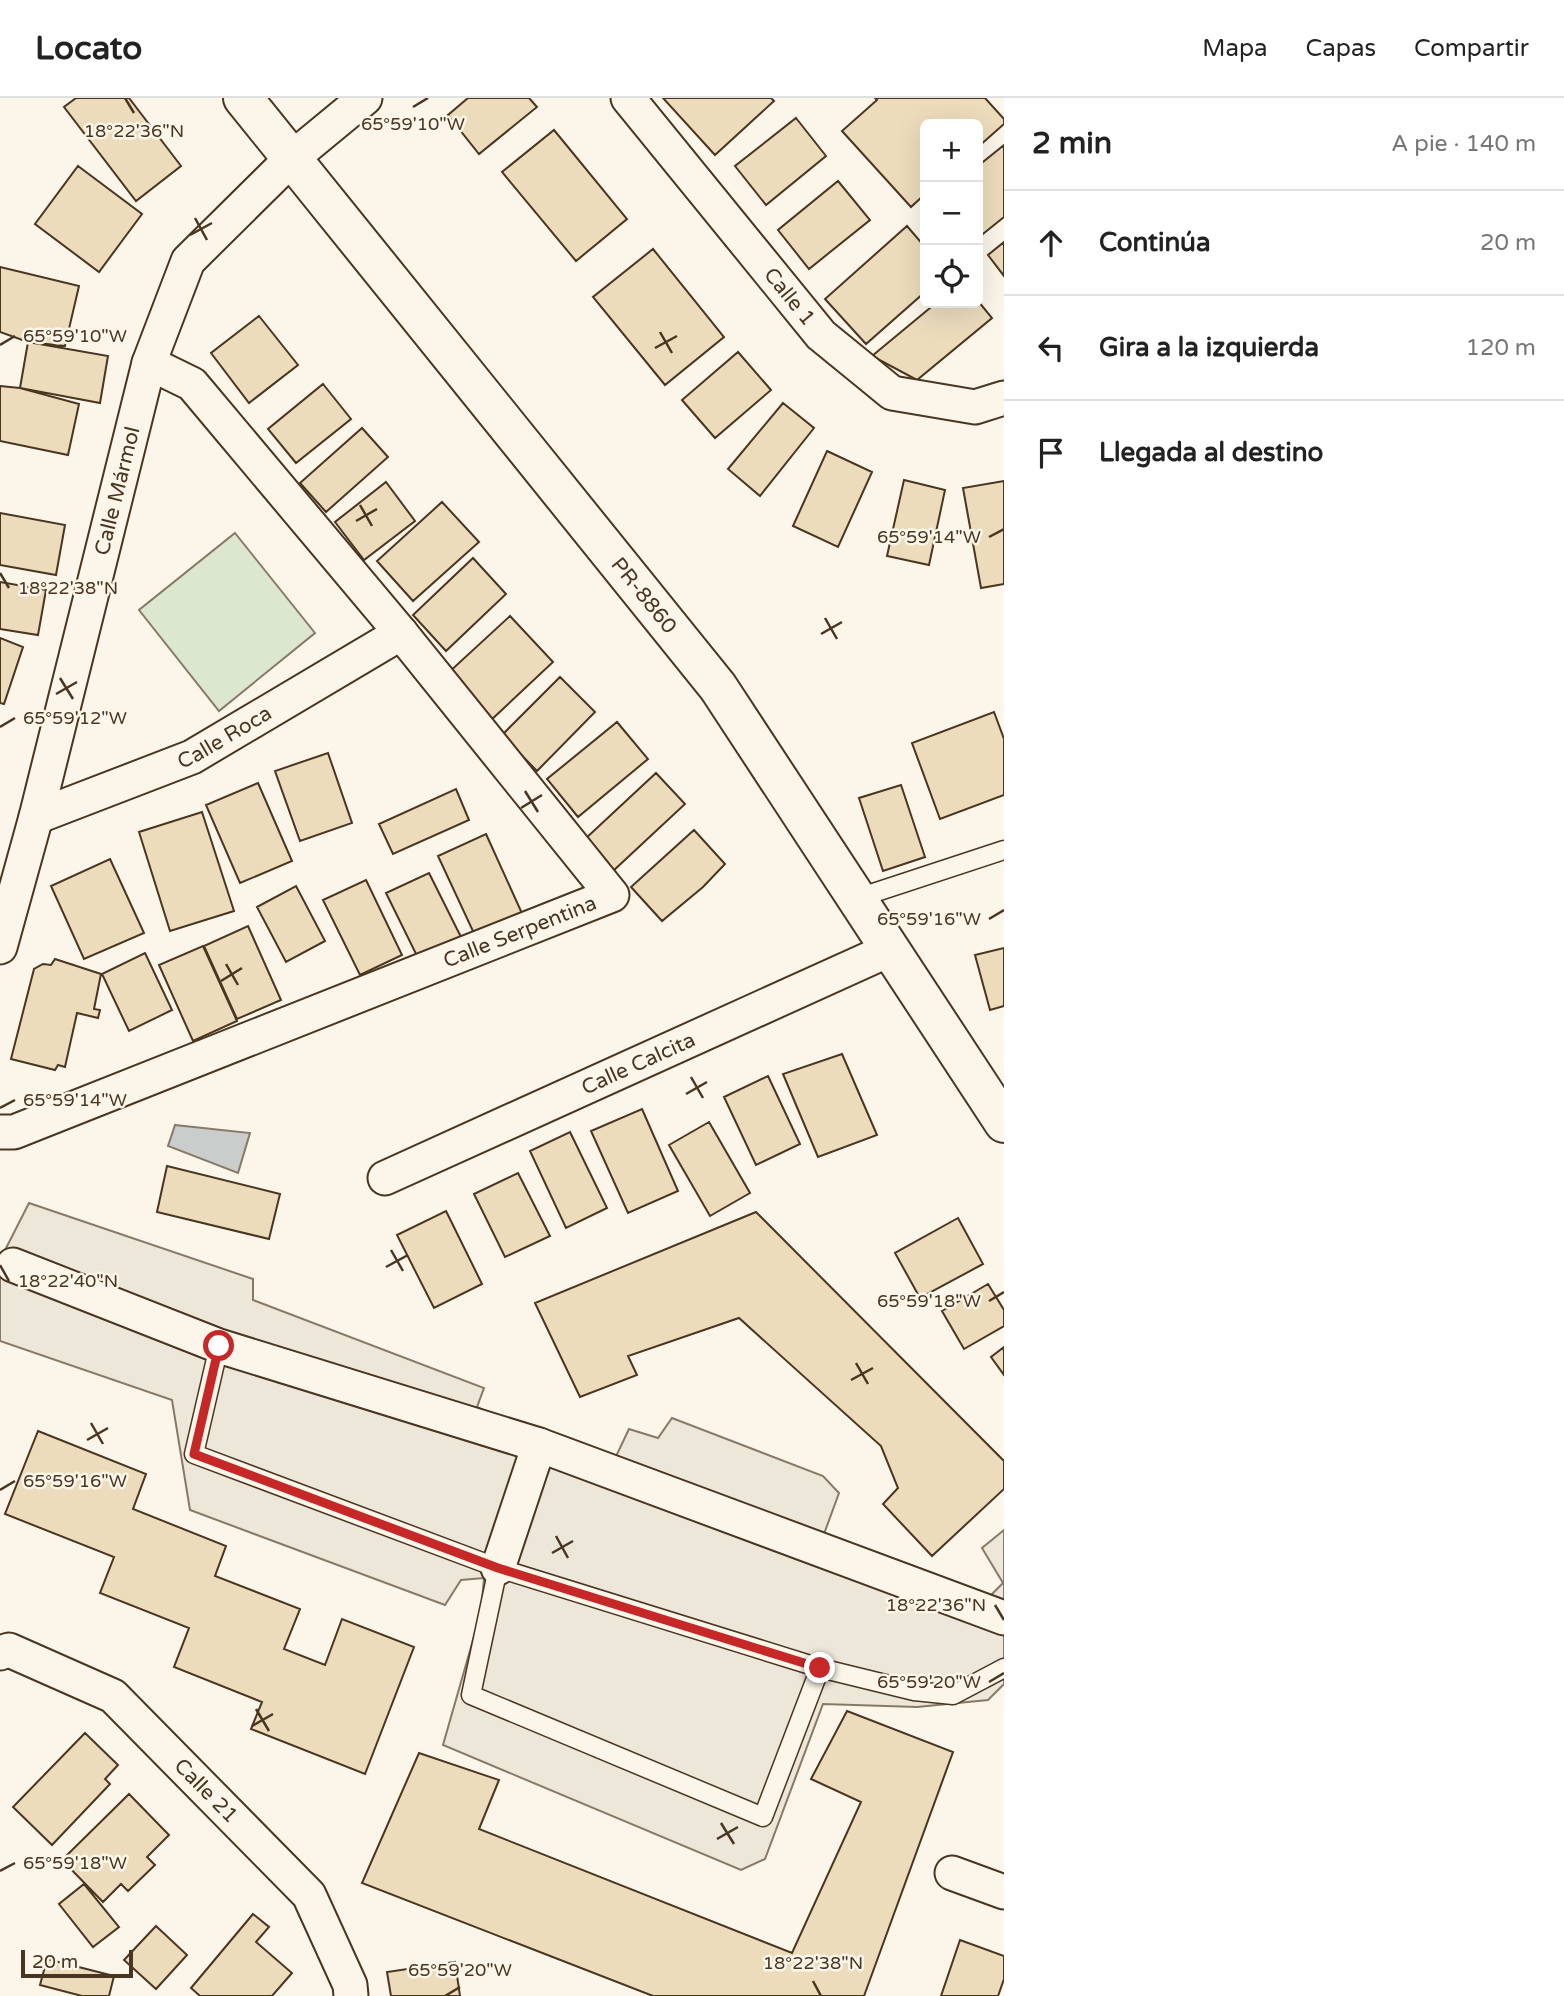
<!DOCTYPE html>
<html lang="es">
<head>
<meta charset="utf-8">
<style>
	:root { --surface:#fff; --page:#f6f6f6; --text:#222; --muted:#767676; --line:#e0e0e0 }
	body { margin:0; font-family:"Varela Round",sans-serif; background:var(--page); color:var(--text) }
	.controls { position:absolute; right:21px; top:21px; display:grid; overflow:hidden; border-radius:10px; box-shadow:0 7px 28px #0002 }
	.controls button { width:63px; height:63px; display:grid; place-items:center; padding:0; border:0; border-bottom:2px solid var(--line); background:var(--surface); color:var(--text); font:35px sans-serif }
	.scale { position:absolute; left:21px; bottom:18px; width:112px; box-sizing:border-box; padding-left:7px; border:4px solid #4a3520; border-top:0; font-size:19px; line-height:24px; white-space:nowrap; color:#4a3520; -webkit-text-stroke:5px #fbf6e9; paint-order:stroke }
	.stop { position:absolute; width:21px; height:21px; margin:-16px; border:5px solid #c62828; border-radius:50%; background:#fff }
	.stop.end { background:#c62828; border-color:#fff; box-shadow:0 2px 7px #0008 }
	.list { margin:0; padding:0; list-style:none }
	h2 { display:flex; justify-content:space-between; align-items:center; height:91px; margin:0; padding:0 28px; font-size:30px }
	h2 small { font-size:23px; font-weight:400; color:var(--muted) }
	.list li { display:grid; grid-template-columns:46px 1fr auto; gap:21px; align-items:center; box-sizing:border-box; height:105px; padding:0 28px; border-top:2px solid var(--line) }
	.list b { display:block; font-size:26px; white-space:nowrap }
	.list em { font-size:23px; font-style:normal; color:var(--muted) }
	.icon { flex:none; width:38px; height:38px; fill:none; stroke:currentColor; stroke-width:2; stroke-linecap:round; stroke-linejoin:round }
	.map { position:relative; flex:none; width:1004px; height:1898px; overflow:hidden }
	header { display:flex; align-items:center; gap:42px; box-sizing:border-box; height:98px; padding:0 35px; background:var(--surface); border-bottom:2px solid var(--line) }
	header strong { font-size:33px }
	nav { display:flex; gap:38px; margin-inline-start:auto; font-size:24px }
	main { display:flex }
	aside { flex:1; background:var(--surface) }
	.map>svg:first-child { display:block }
	.green { fill:#dce7d0; stroke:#887966; stroke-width:2 }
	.parking { fill:#ede7d9; stroke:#887966; stroke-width:2 }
	.water { fill:#c9cecd; stroke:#887966; stroke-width:2 }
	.building { fill:#ecdcbc; stroke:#4a3520; stroke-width:2 }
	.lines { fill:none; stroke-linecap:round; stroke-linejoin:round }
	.service-casing { stroke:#4a3520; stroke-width:21 }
	.minor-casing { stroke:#4a3520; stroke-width:37 }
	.tertiary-casing { stroke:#4a3520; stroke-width:42 }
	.service { stroke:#fbf6e9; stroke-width:18 }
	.minor { stroke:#fbf6e9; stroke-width:33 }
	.tertiary { stroke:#fbf6e9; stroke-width:38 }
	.route { stroke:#c62828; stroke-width:9 }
	.ticks { fill:none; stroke:#4a3520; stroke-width:2.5 }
	.labels { text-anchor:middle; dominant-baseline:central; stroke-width:5; stroke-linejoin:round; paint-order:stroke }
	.street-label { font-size:21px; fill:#4a3520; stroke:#fbf6e9 }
	.ticks-label { font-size:18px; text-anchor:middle; fill:#4a3520; stroke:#fbf6e9; stroke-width:5; stroke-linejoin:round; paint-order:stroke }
</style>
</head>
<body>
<header>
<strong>Locato</strong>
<nav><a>Mapa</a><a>Capas</a><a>Compartir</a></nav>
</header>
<main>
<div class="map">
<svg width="1004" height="1898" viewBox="0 0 1004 1898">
	<rect width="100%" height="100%" fill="#fbf6e9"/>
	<path class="green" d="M235 435 315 535 219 613 139 512Z"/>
	<path class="parking" d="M29 1105 253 1181V1202L484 1290 477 1309 610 1371 629 1331 658 1340 672 1320 823 1378 839 1395 824 1436 989 1499 1003 1485 982 1450 1004 1432V1586L988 1602 917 1609 823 1606 765 1761 741 1772 443 1647 481 1514 484 1480 461 1482 445 1507 190 1412 172 1302 0 1243V1162Z"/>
	<path class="water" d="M175 1027 250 1035 238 1075 168 1048Z"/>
	<path class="building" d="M76 0H129L181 68 136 103 64 9Z
		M468 0H529L537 9 479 56 448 17Z
		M663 0H771L774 3 715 57Z
		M875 0H985L1004 21V26L978 49V26H925V96L911 109 842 33 877 2Z
		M796 20 826 58 766 107 735 68Z
		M554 32 627 121 576 163 502 74Z
		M1004 47V119L978 140V68Z
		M78 68 142 116 99 174 35 126Z
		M838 83 870 122 809 171 778 132Z
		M907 128 925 149V194L866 246 825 201Z
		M1004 144V178L988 157Z
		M653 151 724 239 665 287 593 199Z
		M0 169 79 188 65 248 28 244 0 234Z
		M978 203 992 220 917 282 872 258 936 205H978Z
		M259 218 298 267 249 305 211 255Z
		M28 244 108 258 100 305 20 290Z
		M738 254 771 292 715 340 682 302Z
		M323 286 351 321 296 365 268 331Z
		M0 288 20 290 79 306 68 357 0 343Z
		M783 305 814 330 760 398 728 371Z
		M362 330 388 359 326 414 300 385Z
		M827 353 872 374 838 449 793 428Z
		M904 382 945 392 929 467 887 458Z
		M1004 383V486L981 490 963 390Z
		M386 384 415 423 364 462 335 424Z
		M442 404 479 444 413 503 377 463Z
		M0 415 65 427 56 477 0 467Z
		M473 460 506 496 446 553 413 517Z
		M0 484 46 492 38 537 0 531Z
		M510 518 553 564 490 623 447 576Z
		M0 540 23 549 4 606 0 605Z
		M560 579 595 614 537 673 502 637Z
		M994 614 1004 641V697L940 721 912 645Z
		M617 624 648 661 578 719 547 681Z
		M328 655 352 725 300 743 275 673Z
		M656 675 685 706 613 773 584 742Z
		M258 685 292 763 240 785 206 707Z
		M901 687 925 759 883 773 859 700Z
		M456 691 469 722 393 756 379 726Z
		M202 714 234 813 170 833 139 734Z
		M694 732 725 766 703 789 662 823 631 789Z
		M486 736 525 822 478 844 438 758Z
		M110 761 144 835 84 861 51 788Z
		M429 775 462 841 419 862 386 795Z
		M366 782 402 857 360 877 323 802Z
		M296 788 325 843 286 864 257 809Z
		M248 828 281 902 237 921 204 848Z
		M203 848 237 923 193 943 159 867Z
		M1004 850V908L990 912 975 857Z
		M145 855 172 912 129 933 102 876Z
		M55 861 101 876 94 911 100 912 98 920 77 915 65 969 58 967 55 972 11 961 34 871 43 866 51 867Z
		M842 956 877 1037 818 1059 783 976Z
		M768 978 800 1046 756 1067 724 999Z
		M642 1011 678 1093 628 1115 591 1033Z
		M709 1024 750 1095 710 1118 669 1047Z
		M570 1034 607 1110 566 1130 530 1053Z
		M167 1068 280 1096 269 1141 157 1114Z
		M518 1075 550 1138 505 1159 474 1096Z
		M446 1113 482 1186 434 1210 397 1137Z
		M756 1114 1004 1363V1391L932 1458 883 1406 898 1390 881 1348 739 1220 628 1258 637 1277 580 1299 535 1205Z
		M958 1120 983 1166 920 1200 895 1155Z
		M988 1186 1004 1212V1228L964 1251 942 1213Z
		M1004 1249V1277L991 1259Z
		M38 1333 146 1376 133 1411 226 1448 215 1478 300 1511 284 1551 325 1567 342 1521 414 1549 365 1676 251 1631 262 1604 174 1569 189 1530 100 1495 114 1459 5 1416Z
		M847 1613 953 1654 864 1898H653L362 1785 419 1655 499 1682 479 1731 792 1855 861 1704 811 1681Z
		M85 1635 118 1667 105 1681 110 1686 52 1747 13 1709Z
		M129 1696 169 1737 147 1759 155 1767 128 1793 121 1786 103 1804 62 1762Z
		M84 1786 119 1829 93 1849 59 1806Z
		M253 1816 269 1829 256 1844 292 1875 272 1898H200L191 1890Z
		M156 1828 187 1857 156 1891 124 1862Z
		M960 1842 1004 1858V1881L998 1898H941Z
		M47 1861 114 1878 109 1898H82L40 1887Z
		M455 1864 460 1898H391L387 1874Z"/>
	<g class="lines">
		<g class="service-casing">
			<path id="service" d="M858 800 1004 752
				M219 1248 194 1356 498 1470
				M820 1570 763 1719 471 1597 498 1470 820 1570 914 1593 953 1597 1004 1570"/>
		</g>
		<g class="minor-casing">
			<g id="minor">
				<path id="s1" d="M628 0 821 237 870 277 892 295 975 309 1004 300"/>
				<path id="s2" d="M36 719 192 659 401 535"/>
				<path id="s3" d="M0 849 36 719 149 265 188 163 291 61 365 0"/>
				<path id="s4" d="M0 1034H14L612 797 401 535 192 286 149 265"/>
				<path id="s5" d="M385 1080 891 851"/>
				<path d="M13 1167 219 1248 539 1347 1004 1520"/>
				<path d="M498 1470 539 1347"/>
				<path id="s6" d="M0 1555 9 1552 113 1598 309 1797 350 1887 351 1898"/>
				<path d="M952 1775 1004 1794"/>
			</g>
		</g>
		<g class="tertiary-casing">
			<g id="tertiary">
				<path id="s7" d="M243 0 718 589 1004 1025"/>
			</g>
		</g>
		<use href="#service" class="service"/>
		<use href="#minor" class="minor"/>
		<use href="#tertiary" class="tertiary"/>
	</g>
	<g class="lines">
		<path class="route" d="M219 1248 194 1356 498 1470 820 1570"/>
	</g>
	<path class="ticks" d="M125 0 134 15M413 9 428 0M195 120 207 142M190 137 212 125M660 234 672 255M0 247 15 238M655 250 677 238M360 407 372 428M356 423 377 411M989 439 1004 431M0 475 9 490M825 520 837 541M821 536 842 524M60 580 73 601M56 596 77 584M0 629 15 620M525 693 538 714M521 710 542 697M989 821 1004 812M226 866 238 887M221 883 242 870M691 979 703 1000M686 996 707 984M0 1010 15 1002M391 1152 403 1173M0 1167 9 1183M386 1169 408 1157M989 1203 1004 1194M856 1265 868 1286M851 1282 873 1270M91 1325 103 1346M87 1342 108 1330M0 1392 15 1383M556 1438 568 1460M552 1455 573 1443M995 1507 1004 1522M989 1584 1004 1575M256 1611 269 1633M252 1628 273 1616M721 1725 734 1746M717 1741 738 1729M0 1773 15 1765M813 1883 821 1898M445 1898 460 1889"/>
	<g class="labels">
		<g class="street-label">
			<text stroke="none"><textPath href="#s1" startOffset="256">Calle 1</textPath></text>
			<text stroke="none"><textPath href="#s3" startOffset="471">Calle Mármol</textPath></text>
			<text stroke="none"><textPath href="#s7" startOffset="639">PR-8860</textPath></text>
			<text stroke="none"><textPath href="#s2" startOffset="205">Calle Roca</textPath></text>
			<text stroke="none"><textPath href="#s4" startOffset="558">Calle Serpentina</textPath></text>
			<text stroke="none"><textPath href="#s5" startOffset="278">Calle Calcita</textPath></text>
			<text stroke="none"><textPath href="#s6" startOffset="256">Calle 21</textPath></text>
		</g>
	</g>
	<g class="ticks-label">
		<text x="413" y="32">65°59'10"W</text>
		<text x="134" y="39">18°22'36"N</text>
		<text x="75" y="244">65°59'10"W</text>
		<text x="929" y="445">65°59'14"W</text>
		<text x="68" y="496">18°22'38"N</text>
		<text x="75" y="626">65°59'12"W</text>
		<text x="929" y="827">65°59'16"W</text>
		<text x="75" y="1008">65°59'14"W</text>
		<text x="68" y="1189">18°22'40"N</text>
		<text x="929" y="1209">65°59'18"W</text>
		<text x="75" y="1389">65°59'16"W</text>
		<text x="936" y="1513">18°22'36"N</text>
		<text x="929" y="1590">65°59'20"W</text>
		<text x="75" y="1771">65°59'18"W</text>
		<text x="813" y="1871">18°22'38"N</text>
		<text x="460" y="1878">65°59'20"W</text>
	</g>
</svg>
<div class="controls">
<button>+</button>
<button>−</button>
<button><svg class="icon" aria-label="locate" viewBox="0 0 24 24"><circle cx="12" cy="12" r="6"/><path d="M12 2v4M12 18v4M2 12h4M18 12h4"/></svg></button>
</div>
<div class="scale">20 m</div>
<div class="stop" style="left:219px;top:1248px"></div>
<div class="stop end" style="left:820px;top:1570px"></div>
</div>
<aside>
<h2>2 min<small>A pie · 140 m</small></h2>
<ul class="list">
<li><svg class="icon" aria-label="ahead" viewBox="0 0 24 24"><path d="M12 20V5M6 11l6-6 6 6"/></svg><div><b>Continúa</b></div><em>20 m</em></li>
<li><svg class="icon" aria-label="left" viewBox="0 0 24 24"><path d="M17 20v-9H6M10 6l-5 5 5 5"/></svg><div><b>Gira a la izquierda</b></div><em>120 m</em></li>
<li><svg class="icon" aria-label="arrive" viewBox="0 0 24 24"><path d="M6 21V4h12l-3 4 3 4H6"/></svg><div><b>Llegada al destino</b></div></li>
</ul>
</aside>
</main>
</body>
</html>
